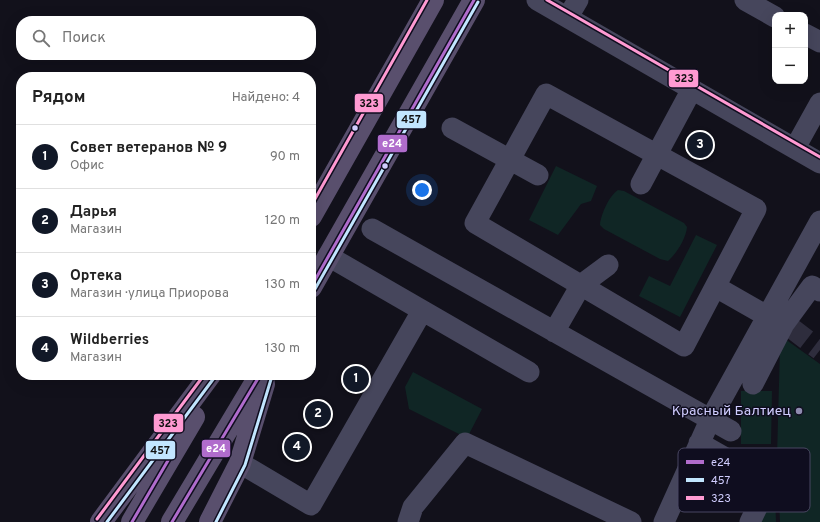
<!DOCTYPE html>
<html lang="ru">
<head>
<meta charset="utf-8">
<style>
	:root { --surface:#fff; --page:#f6f6f6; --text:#222; --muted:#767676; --line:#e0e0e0; --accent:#111827 }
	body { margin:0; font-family:Overpass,sans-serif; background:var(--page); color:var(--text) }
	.controls { position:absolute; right:12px; top:12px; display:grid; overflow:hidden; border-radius:8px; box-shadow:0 4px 16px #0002 }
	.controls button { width:36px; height:36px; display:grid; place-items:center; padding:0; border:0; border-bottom:1px solid var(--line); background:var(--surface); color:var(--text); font:20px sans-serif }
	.you { position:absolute; left:422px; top:190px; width:14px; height:14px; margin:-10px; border:3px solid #fff; border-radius:50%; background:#1a73e8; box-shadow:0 0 0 6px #1a73e833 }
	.badge { display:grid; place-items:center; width:26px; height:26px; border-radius:50%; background:var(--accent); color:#fff; font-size:13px; font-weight:700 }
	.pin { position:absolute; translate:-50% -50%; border:2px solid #fff; box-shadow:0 1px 4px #0006 }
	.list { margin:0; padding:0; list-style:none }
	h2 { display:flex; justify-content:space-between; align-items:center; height:52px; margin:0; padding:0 16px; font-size:17px }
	h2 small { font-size:13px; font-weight:400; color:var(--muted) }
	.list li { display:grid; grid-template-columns:26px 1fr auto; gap:12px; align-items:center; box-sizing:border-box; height:64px; padding:0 16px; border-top:1px solid var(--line) }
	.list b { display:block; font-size:15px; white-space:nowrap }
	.list p { margin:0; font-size:13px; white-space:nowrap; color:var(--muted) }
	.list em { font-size:13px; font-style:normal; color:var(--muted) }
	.icon { flex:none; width:22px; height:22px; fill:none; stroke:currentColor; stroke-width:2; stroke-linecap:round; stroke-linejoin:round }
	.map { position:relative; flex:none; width:820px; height:522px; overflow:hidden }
	.search { position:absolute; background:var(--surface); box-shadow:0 4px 16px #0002; left:16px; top:16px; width:300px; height:44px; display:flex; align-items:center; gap:10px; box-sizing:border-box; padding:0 14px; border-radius:16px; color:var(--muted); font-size:15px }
	.panel { position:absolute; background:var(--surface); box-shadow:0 4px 16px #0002; left:16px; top:72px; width:300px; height:308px; border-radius:16px }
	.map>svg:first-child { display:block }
	.green { fill:#102625 }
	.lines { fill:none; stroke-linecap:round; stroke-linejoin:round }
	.minor-tunnel { stroke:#2e2d3d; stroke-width:21; stroke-dasharray:21 10; stroke-linecap:butt }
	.minor { stroke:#46465c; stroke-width:21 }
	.major { stroke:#594f6d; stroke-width:22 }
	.bus-1-casing { stroke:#0f0d1f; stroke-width:6 }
	.bus-2-casing { stroke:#0f0d1f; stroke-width:6 }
	.bus-3-casing { stroke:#0f0d1f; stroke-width:6 }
	.bus-1 { stroke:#b06ccc; stroke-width:3 }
	.bus-2 { stroke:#c2e6ff; stroke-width:3 }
	.bus-3 { stroke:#ff9ad2; stroke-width:3 }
	.bus-dot { fill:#d0cdfe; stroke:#0f0d1f; stroke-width:1.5 }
	.poi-dot { fill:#8e8baf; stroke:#0f0d1f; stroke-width:1.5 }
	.labels { text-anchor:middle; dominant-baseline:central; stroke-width:3; stroke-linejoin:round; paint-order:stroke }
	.poi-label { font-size:14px; fill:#d0cdfe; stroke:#0f0d1f; text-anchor:end }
	.key { fill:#0f0d1f; stroke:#494762; stroke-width:1 }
	.key-label { font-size:11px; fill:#d0cdfe }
	.line-badge { stroke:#0f0d1f; stroke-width:1.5 }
	.badge-label { font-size:11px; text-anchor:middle; font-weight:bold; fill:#fff }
	.pale-badge-label { font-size:11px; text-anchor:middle; font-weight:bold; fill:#111 }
</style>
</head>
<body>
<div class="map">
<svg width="820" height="522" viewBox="0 0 820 522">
	<rect width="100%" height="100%" fill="#12111b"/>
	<path class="green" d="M556 166 597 186 591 201 581 204 558 235 529 220Z
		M618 190 624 191 684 223 687 227C686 239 676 254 668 261L660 259 604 229 600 225C601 214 609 196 618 190Z
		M696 235 717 245 680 317 639 296 649 276 670 286Z
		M785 339 820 364V522H780L777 457 780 347Z
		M413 372 482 409 467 438 409 409 405 387Z
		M741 391H772L771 444H741Z
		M775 494 776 522H760Z"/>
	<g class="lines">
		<path class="minor-tunnel" d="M790 327 820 350"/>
		<path class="minor" d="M537 0 820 163
			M745 0 775 17
			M568 17 578 0
			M805 34 820 42
			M546 94 756 209 684 346 475 223Z
			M452 128 538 175
			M795 148 820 103
			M641 184 692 89
			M372 229 731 431
			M328 256 529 372
			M716 287 767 316
			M554 332 581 285 608 265
			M753 384 784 324 812 286 820 291
			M699 443 761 478 766 483 765 491 750 522
			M240 463 311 505 422 311
			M408 522 413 507 465 443 631 522
			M664 522 710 420 820 221"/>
		<path class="major" d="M311 216 433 0
			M311 287 474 0
			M101 522 210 375
			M132 522 194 417
			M172 522 260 375
			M210 522 240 463 264 384"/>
		<g class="bus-1-casing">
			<path id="bus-1" d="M311 287 474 0
				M132 522 173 452
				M172 522 260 375"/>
		</g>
		<g class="bus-2-casing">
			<path id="bus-2" d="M315 289 478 2
				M107 522 214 378
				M216 522 245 465 272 376"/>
		</g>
		<g class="bus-3-casing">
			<path id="bus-3" d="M547 0 820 157
				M311 206 427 0
				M97 519 204 375"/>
		</g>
		<use href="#bus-1" class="bus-1"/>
		<use href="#bus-2" class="bus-2"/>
		<use href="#bus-3" class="bus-3"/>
	</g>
	<g class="bus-dot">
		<circle cx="355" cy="128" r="3.5"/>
		<circle cx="385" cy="166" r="3.5"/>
	</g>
	<circle class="poi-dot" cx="799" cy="411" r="4"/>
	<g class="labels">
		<g class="poi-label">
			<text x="791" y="411">Красный Балтиец</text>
		</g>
	</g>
	<rect x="678" y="448" width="132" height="64" rx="6" class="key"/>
	<rect x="686" y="460" width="18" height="4" fill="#b06ccc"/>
	<rect x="686" y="478" width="18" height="4" fill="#c2e6ff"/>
	<rect x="686" y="496" width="18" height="4" fill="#ff9ad2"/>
	<g class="key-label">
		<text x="711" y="466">е24</text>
		<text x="711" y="484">457</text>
		<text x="711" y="502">323</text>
	</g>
	<g class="line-badge">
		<rect x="668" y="69" width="31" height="19" rx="4" fill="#ff9ad2"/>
		<rect x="354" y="93" width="30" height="20" rx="4" fill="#ff9ad2"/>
		<rect x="396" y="110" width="31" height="19" rx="4" fill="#c2e6ff"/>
		<rect x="377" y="134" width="31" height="19" rx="4" fill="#b06ccc"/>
		<rect x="153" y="413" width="31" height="20" rx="4" fill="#ff9ad2"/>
		<rect x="201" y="439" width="30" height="19" rx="4" fill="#b06ccc"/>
		<rect x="145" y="440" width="31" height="20" rx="4" fill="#c2e6ff"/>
	</g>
	<g class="badge-label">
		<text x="392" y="147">е24</text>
		<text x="216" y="452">е24</text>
	</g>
	<g class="pale-badge-label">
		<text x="684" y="82">323</text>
		<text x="369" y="107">323</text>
		<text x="411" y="123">457</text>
		<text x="168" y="427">323</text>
		<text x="160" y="454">457</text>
	</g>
</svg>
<div class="controls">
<button>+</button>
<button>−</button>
</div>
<div class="you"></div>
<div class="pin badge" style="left:356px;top:379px">1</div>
<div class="pin badge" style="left:318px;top:414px">2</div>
<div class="pin badge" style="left:700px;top:145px">3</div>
<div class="pin badge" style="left:297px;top:447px">4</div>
<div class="search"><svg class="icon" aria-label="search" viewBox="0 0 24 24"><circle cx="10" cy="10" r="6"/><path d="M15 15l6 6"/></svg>Поиск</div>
<section class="panel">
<h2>Рядом<small>Найдено: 4</small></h2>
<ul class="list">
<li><span class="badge">1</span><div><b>Совет ветеранов № 9</b><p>Офис</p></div><em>90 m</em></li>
<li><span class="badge">2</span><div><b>Дарья</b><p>Магазин</p></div><em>120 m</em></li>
<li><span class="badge">3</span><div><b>Ортека</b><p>Магазин · улица Приорова</p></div><em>130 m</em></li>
<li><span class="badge">4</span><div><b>Wildberries</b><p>Магазин</p></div><em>130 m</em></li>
</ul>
</section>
</div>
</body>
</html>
